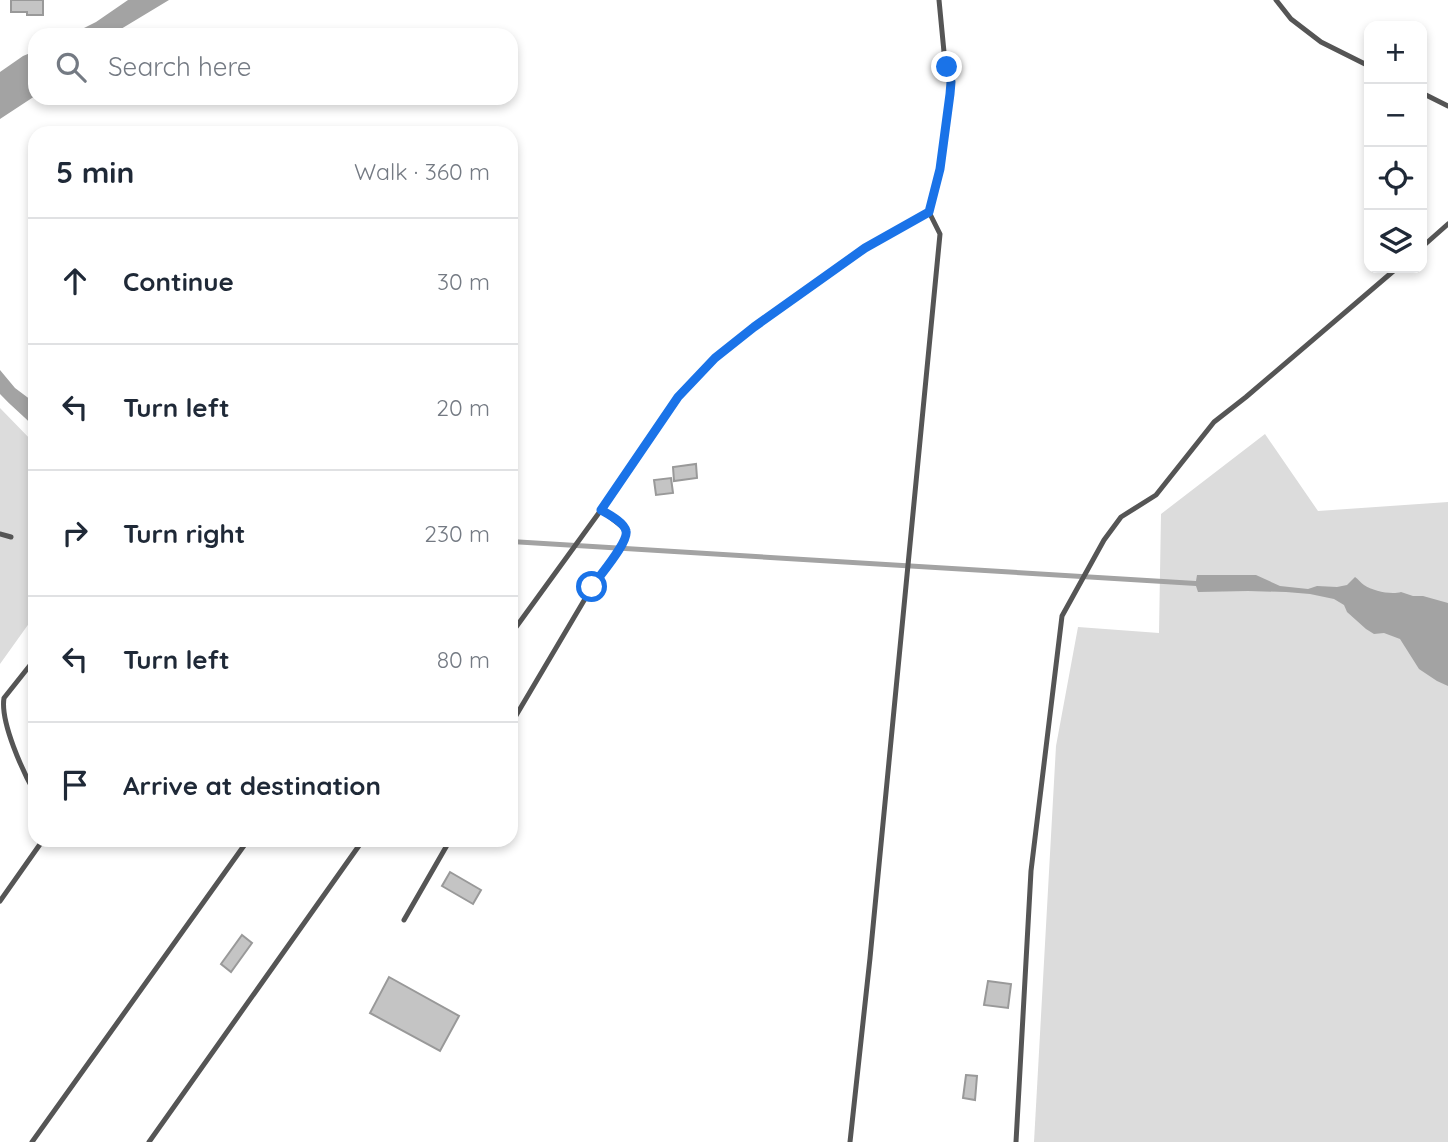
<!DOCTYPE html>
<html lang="en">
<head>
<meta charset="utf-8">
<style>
	:root { --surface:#fff; --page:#f6f6f7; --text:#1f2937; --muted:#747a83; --line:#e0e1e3 }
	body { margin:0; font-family:Quicksand,sans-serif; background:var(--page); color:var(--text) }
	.controls { position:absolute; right:21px; top:21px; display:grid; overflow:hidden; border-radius:14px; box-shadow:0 4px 10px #0003 }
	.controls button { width:63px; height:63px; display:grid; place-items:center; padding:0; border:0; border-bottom:2px solid var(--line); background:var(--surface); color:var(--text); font:35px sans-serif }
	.stop { position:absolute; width:21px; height:21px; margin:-16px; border:5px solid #1a73e8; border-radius:50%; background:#fff }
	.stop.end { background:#1a73e8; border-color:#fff; box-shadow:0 2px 7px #0008 }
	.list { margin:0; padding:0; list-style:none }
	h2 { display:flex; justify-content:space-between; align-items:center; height:91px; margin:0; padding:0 28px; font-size:30px }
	h2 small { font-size:23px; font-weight:400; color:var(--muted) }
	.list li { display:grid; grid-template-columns:46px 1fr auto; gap:21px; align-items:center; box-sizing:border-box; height:126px; padding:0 28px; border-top:2px solid var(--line) }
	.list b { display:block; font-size:26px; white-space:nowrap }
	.list em { font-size:23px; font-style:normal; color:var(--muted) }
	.icon { flex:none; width:38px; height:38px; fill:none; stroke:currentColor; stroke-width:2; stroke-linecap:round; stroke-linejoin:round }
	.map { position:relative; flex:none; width:1448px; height:1142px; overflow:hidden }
	.search { position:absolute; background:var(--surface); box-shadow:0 4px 10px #0003; left:28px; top:28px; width:490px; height:77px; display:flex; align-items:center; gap:18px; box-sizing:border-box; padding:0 24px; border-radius:21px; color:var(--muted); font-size:26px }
	.panel { position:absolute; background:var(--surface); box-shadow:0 4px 10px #0003; left:28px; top:126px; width:490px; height:721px; border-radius:21px }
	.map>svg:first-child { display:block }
	.green { fill:#dcdcdc }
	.water { fill:#a3a3a3 }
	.building { fill:#c4c4c4; stroke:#999; stroke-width:2 }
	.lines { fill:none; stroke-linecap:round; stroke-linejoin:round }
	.lane { stroke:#555; stroke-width:5 }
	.route { stroke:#1a73e8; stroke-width:9 }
</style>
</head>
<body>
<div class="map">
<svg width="1448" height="1142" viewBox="0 0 1448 1142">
	<rect width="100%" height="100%" fill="#fff"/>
	<path class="green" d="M0 408 35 444V615L0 664Z
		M1265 434 1318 511 1448 502V1142H1034L1056 746 1078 627 1159 633 1161 514Z"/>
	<path class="water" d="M128 0H169L111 35H70L96 22Z
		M35 51V96L0 119V72L23 56Z
		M0 370 15 388 35 403V428C24 416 11 406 0 394Z
		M511 539 1196 581 1197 575H1256L1280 586 1308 589 1317 586 1337 587 1347 585 1355 577C1358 579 1361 583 1364 585 1373 591 1391 595 1401 592L1413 596H1423L1448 603V686L1437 681 1419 669 1400 639 1384 633 1374 634 1366 629 1347 612 1344 605 1334 599 1310 594 1286 592 1248 591 1198 592 1196 586 511 544Z"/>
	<path class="building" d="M11 0H43V15H27V12H11Z
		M696 464 697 478 674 481 673 467Z
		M671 478 673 493 656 495 654 480Z
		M450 872 481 890 473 904 442 886Z
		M242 935 252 943 231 972 221 964Z
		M389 977 459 1016 440 1051 370 1013Z
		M988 981 1011 984 1008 1008 984 1005Z
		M966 1075 977 1076 975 1100 963 1098Z"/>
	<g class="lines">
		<path class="lane" d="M1276 0 1291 19 1321 42 1369 66
			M1422 93 1448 106
			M1422 247 1448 224
			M0 534 11 537
			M511 634 601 510 678 397 715 358 754 327 865 248 929 212
			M35 659 4 698C0 722 23 772 35 793
			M511 724 592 587 624 541 626 534 624 528 601 510
			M0 901 43 840
			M404 920 450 840
			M32 1142 248 840
			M149 1142 363 840
			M850 1142 870 958 940 234 929 212 940 169 951 82 944 52 939 0
			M1016 1142 1031 871 1062 616 1104 540 1121 517 1156 495 1214 422 1246 397 1397 268"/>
	</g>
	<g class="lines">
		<path class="route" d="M592 587C599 576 629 542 626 531 624 522 608 514 601 510L678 397 715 358 754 327 865 248 929 212 940 169 950 94 951 82 947 67"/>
	</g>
</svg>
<div class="controls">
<button>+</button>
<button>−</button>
<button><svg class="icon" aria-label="locate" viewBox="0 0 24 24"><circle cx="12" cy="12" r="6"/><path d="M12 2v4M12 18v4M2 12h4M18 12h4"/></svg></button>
<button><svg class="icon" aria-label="layers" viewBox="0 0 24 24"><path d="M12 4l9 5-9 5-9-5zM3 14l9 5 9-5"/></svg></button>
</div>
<div class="stop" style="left:592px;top:587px"></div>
<div class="stop end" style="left:947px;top:67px"></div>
<div class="search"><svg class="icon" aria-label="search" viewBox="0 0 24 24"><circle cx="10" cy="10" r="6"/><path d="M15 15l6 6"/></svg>Search here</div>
<section class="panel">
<h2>5 min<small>Walk · 360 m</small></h2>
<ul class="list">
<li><svg class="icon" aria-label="ahead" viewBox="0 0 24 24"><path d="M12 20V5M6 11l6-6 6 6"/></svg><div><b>Continue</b></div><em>30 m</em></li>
<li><svg class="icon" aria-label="left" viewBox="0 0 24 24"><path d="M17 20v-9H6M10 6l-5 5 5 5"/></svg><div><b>Turn left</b></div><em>20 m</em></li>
<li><svg class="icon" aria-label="right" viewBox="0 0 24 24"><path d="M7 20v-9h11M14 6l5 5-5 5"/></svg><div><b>Turn right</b></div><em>230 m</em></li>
<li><svg class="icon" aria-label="left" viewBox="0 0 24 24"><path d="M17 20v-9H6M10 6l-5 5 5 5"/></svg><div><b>Turn left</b></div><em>80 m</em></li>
<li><svg class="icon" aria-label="arrive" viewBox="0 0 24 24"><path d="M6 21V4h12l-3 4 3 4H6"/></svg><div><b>Arrive at destination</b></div></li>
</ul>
</section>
</div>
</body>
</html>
